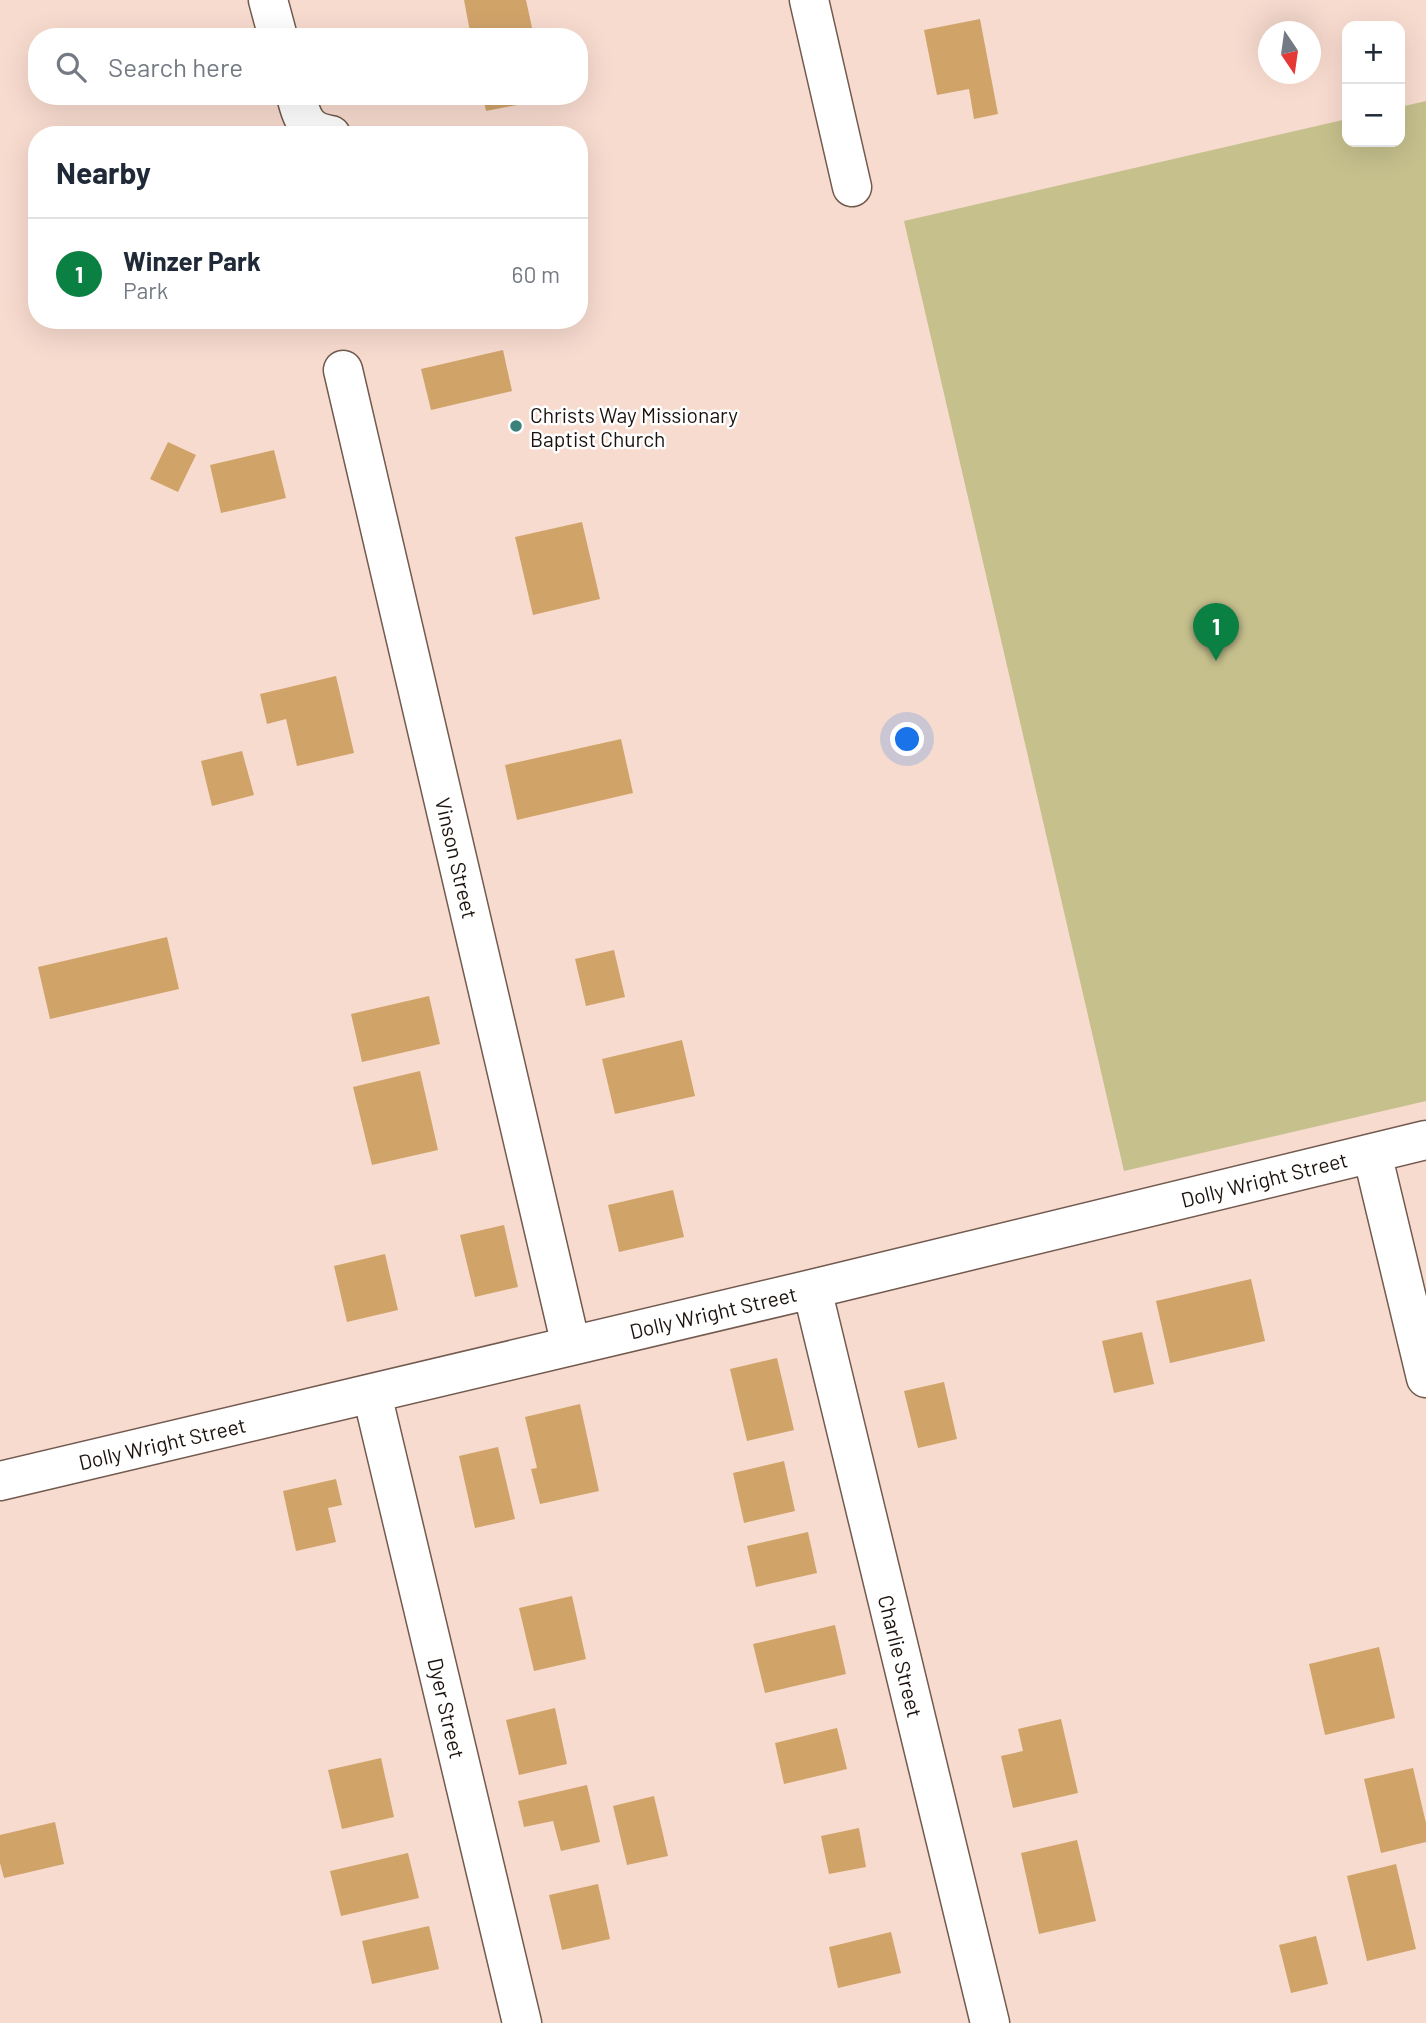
<!DOCTYPE html>
<html lang="en">
<head>
<meta charset="utf-8">
<style>
	:root { --surface:#fff; --page:#f6f6f7; --text:#1f2937; --muted:#747a83; --line:#e0e1e3; --accent:#0b8043 }
	body { margin:0; font-family:Barlow,sans-serif; background:var(--page); color:var(--text) }
	.controls { position:absolute; right:21px; top:21px; display:grid; overflow:hidden; border-radius:14px; box-shadow:0 7px 28px #0002 }
	.controls button { width:63px; height:63px; display:grid; place-items:center; padding:0; border:0; border-bottom:2px solid var(--line); background:var(--surface); color:var(--text); font:35px sans-serif }
	.compass { position:absolute; left:1258px; top:21px; width:63px; height:63px; border-radius:50%; background:var(--surface); box-shadow:0 7px 28px #0002; rotate:167deg }
	.you { position:absolute; left:908px; top:740px; width:24px; height:24px; margin:-18px; border:5px solid #fff; border-radius:50%; background:#1a73e8; box-shadow:0 0 0 10px #1a73e833 }
	.badge { display:grid; place-items:center; width:46px; height:46px; border-radius:50%; background:var(--accent); color:#fff; font-size:23px; font-weight:700 }
	.pin { position:absolute; translate:-50% -58px; filter:drop-shadow(0 2px 4px #0008) }
	.pin::after { content:''; position:absolute; top:37px; width:24px; height:21px; background:inherit; clip-path:polygon(0 0,100% 0,50% 100%) }
	.list { margin:0; padding:0; list-style:none }
	h2 { display:flex; justify-content:space-between; align-items:center; height:91px; margin:0; padding:0 28px; font-size:30px }
	h2 small { font-size:23px; font-weight:400; color:var(--muted) }
	.list li { display:grid; grid-template-columns:46px 1fr auto; gap:21px; align-items:center; box-sizing:border-box; height:112px; padding:0 28px; border-top:2px solid var(--line) }
	.list b { display:block; font-size:26px; white-space:nowrap }
	.list p { margin:0; font-size:23px; white-space:nowrap; color:var(--muted) }
	.list em { font-size:23px; font-style:normal; color:var(--muted) }
	.icon { flex:none; width:38px; height:38px; fill:none; stroke:currentColor; stroke-width:2; stroke-linecap:round; stroke-linejoin:round }
	.map { position:relative; flex:none; width:1426px; height:2023px; overflow:hidden }
	.search { position:absolute; background:var(--surface); box-shadow:0 7px 28px #0002; left:28px; top:28px; width:560px; height:77px; display:flex; align-items:center; gap:18px; box-sizing:border-box; padding:0 24px; border-radius:28px; color:var(--muted); font-size:26px }
	.panel { position:absolute; background:var(--surface); box-shadow:0 7px 28px #0002; left:28px; top:126px; width:560px; height:203px; border-radius:28px }
	.map>svg:first-child { display:block }
	.green { fill:#c6c08d }
	.building { fill:#d0a369 }
	.lines { fill:none; stroke-linecap:round; stroke-linejoin:round }
	.minor-casing { stroke:#725a4f; stroke-width:41 }
	.minor { stroke:#fff; stroke-width:38 }
	.poi-dot { fill:#3a817b; stroke:#fff; stroke-width:2.5 }
	.labels { text-anchor:middle; dominant-baseline:central; stroke-width:5; stroke-linejoin:round; paint-order:stroke }
	.poi-label { font-size:21px; fill:#1c130e; stroke:#fff; text-anchor:start }
	.street-label { font-size:21px; fill:#1c130e; stroke:#fff }
</style>
</head>
<body>
<div class="map">
<svg width="1426" height="2023" viewBox="0 0 1426 2023">
	<rect width="100%" height="100%" fill="#f8dbcf"/>
	<path class="green" d="M1426 101V1101L1124 1171 904 221 1347 119V142H1400V107Z"/>
	<path class="building" d="M464 0H526L534 37H471Z
		M980 19 998 114 974 119 969 89 937 95 924 30Z
		M483 96H546L547 99 486 111Z
		M503 350 512 391 431 410 421 369Z
		M168 442 196 455 178 492 150 479Z
		M274 450 286 498 221 513 210 465Z
		M582 522 600 599 533 615 515 537Z
		M336 676 354 753 297 766 286 719 267 724 260 694Z
		M621 739 633 793 517 820 505 765Z
		M242 751 254 795 212 806 201 761Z
		M167 937 179 989 50 1019 38 967Z
		M614 950 625 997 586 1006 575 959Z
		M429 996 440 1044 362 1062 351 1014Z
		M682 1040 695 1096 615 1114 602 1059Z
		M420 1071 438 1150 372 1165 353 1087Z
		M673 1190 684 1237 619 1252 608 1205Z
		M504 1225 518 1287 475 1297 460 1235Z
		M385 1254 398 1310 347 1322 334 1266Z
		M1251 1279 1265 1341 1170 1363 1156 1301Z
		M1142 1332 1154 1384 1114 1393 1102 1341Z
		M777 1358 794 1430 747 1441 730 1369Z
		M944 1382 957 1439 918 1448 904 1391Z
		M580 1404 599 1491 540 1504 531 1469 537 1468 525 1417Z
		M498 1447 515 1519 475 1528 459 1456Z
		M784 1461 795 1511 744 1523 733 1473Z
		M336 1479 342 1505 328 1508 336 1542 296 1551 283 1491Z
		M808 1532 817 1573 756 1587 747 1546Z
		M572 1596 586 1659 534 1671 519 1608Z
		M835 1625 846 1674 765 1693 753 1644Z
		M1379 1647 1395 1718 1325 1735 1309 1664Z
		M555 1708 567 1764 519 1775 506 1720Z
		M1061 1719 1078 1793 1013 1808 1001 1756 1023 1751 1018 1729Z
		M837 1728 847 1769 784 1784 775 1743Z
		M381 1758 394 1817 342 1829 328 1770Z
		M1413 1768 1426 1823V1842L1381 1853 1364 1779Z
		M587 1785 600 1842 561 1851 553 1821 524 1827 518 1801Z
		M654 1796 668 1856 627 1865 613 1806Z
		M55 1822 64 1864 4 1878 0 1863V1835Z
		M859 1828 866 1867 829 1874 821 1836Z
		M1077 1840 1096 1921 1039 1934 1021 1853Z
		M408 1853 419 1898 341 1916 330 1871Z
		M1396 1864 1416 1949 1367 1961 1347 1876Z
		M598 1884 610 1939 562 1950 549 1895Z
		M429 1926 439 1969 372 1984 362 1941Z
		M891 1932 901 1973 838 1988 829 1947Z
		M1316 1936 1328 1984 1291 1993 1279 1945Z"/>
	<g class="lines">
		<g class="minor-casing">
			<path id="minor" d="M268 0 278 37
				M809 0 852 187
				M296 96C302 118 306 132 331 135
				M343 370 571 1346
				M1372 1153 1426 1378
				M812 1289 990 2023
				M372 1394 522 2023
				M0 1481 812 1289 1426 1140"/>
		</g>
		<use href="#minor" class="minor"/>
	</g>
	<circle class="poi-dot" cx="516" cy="426" r="7"/>
	<g class="labels">
		<g class="poi-label">
			<text x="530" y="414">Christs Way Missionary<tspan x="530" dy="24">Baptist Church</tspan></text>
		</g>
		<g class="street-label">
			<text transform="translate(457 858) rotate(77)">Vinson Street</text>
			<text transform="translate(1264 1179) rotate(-14)">Dolly Wright Street</text>
			<text transform="translate(713 1312) rotate(-13)">Dolly Wright Street</text>
			<text transform="translate(162 1443) rotate(-13)">Dolly Wright Street</text>
			<text transform="translate(901 1656) rotate(76)">Charlie Street</text>
			<text transform="translate(447 1708) rotate(77)">Dyer Street</text>
		</g>
	</g>
</svg>
<div class="controls">
<button>+</button>
<button>−</button>
</div>
<svg class="compass" viewBox="-18 -18 36 36"><path d="M0-13l5 13h-10z" fill="#e53935"/><path d="M0 13l5-13h-10z" fill="#747a83"/></svg>
<div class="you"></div>
<div class="pin badge" style="left:1216px;top:661px">1</div>
<div class="search"><svg class="icon" aria-label="search" viewBox="0 0 24 24"><circle cx="10" cy="10" r="6"/><path d="M15 15l6 6"/></svg>Search here</div>
<section class="panel">
<h2>Nearby<small></small></h2>
<ul class="list">
<li><span class="badge">1</span><div><b>Winzer Park</b><p>Park</p></div><em>60 m</em></li>
</ul>
</section>
</div>
</body>
</html>
